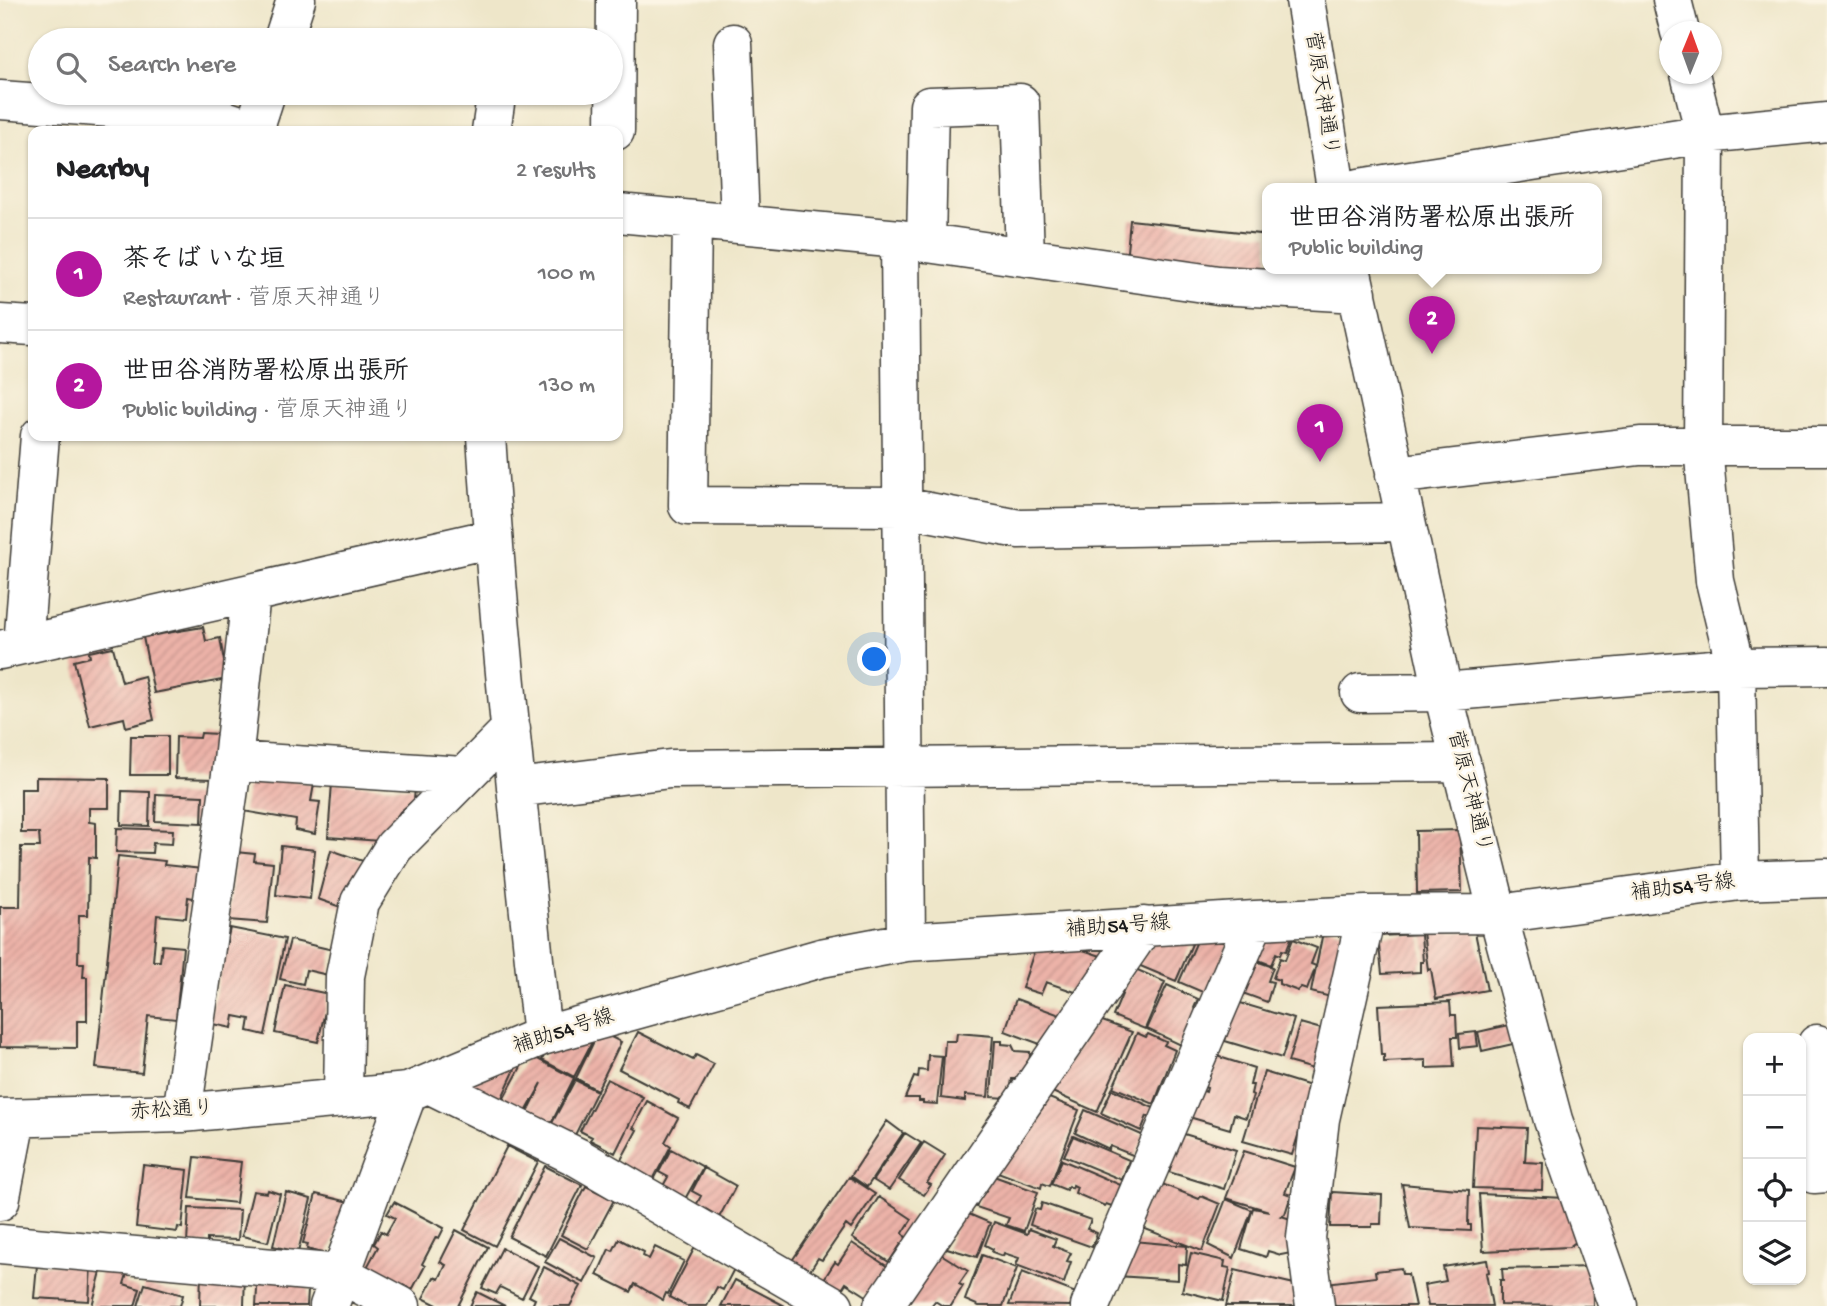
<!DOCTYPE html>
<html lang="en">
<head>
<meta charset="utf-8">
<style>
	:root { --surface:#fff; --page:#f2f2f2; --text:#202124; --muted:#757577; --line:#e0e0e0; --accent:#b5179e }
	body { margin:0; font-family:"Gochi Hand","Klee One",sans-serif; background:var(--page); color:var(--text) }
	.controls { position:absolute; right:21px; bottom:21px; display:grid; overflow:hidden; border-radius:14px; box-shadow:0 2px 5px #0004 }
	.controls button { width:63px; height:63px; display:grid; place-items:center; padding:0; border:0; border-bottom:2px solid var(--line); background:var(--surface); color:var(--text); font:35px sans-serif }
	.compass { position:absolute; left:1659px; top:21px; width:63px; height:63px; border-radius:50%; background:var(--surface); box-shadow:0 2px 5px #0004; rotate:1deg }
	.you { position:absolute; left:875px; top:660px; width:24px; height:24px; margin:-18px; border:5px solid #fff; border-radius:50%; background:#1a73e8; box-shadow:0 0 0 10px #1a73e833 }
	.badge { display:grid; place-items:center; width:46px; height:46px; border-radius:50%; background:var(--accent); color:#fff; font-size:23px; font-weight:700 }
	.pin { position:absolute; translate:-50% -58px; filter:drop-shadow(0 2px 4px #0008) }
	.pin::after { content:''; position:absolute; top:37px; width:24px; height:21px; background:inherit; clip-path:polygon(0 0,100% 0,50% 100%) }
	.popup { position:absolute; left:1262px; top:183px; width:340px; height:91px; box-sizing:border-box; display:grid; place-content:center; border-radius:14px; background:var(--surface); filter:drop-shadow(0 2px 5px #0005); font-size:23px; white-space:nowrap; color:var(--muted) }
	.popup b { font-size:26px; color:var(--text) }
	.popup::after { content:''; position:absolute; left:50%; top:100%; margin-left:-14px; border:14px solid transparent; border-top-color:var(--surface) }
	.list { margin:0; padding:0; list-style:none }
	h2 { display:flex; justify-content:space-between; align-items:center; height:91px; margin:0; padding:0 28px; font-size:30px }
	h2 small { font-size:23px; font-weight:400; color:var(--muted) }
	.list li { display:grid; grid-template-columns:46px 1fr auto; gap:21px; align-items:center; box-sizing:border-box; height:112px; padding:0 28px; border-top:2px solid var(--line) }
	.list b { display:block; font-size:26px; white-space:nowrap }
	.list p { margin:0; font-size:23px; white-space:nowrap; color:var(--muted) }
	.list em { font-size:23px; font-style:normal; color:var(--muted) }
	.icon { flex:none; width:38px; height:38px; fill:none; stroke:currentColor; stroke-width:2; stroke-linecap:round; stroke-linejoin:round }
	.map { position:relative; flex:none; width:1827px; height:1306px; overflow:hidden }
	.search { position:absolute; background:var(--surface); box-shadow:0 2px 5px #0004; left:28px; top:28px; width:595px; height:77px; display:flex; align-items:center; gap:18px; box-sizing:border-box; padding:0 24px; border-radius:38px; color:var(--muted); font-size:26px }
	.panel { position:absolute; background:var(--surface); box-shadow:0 2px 5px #0004; left:28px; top:126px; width:595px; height:315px; border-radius:14px }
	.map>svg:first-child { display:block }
	.building { fill:url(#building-hatch) }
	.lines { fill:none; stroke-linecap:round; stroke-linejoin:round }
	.minor-casing { stroke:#3c3a36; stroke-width:41 }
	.minor { stroke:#fff; stroke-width:38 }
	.labels { text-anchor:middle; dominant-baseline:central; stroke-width:5; stroke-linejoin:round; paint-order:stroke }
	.street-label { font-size:21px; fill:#1c1c1c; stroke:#fcf5e5 }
</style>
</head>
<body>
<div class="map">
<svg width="1827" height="1306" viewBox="0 0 1827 1306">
	<defs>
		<pattern id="building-hatch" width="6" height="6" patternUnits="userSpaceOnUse" patternTransform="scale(1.75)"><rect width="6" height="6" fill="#ecb2a8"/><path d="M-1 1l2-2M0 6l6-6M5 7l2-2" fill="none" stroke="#ca9890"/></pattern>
	</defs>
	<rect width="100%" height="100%" fill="#fcf5e5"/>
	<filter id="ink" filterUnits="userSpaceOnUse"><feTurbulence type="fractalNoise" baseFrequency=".0143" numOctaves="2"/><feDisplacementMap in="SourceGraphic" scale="14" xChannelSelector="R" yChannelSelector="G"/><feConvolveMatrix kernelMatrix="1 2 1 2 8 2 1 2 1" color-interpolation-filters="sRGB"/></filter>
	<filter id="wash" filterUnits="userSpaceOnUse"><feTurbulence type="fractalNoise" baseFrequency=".00686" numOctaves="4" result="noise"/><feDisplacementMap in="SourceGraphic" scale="28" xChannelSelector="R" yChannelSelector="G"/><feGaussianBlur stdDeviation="1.57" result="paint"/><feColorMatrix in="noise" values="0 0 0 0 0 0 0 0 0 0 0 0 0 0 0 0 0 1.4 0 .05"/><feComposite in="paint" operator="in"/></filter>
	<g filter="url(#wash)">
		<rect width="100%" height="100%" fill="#eee6c9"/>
		<g id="blocks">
			<path class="building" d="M1130 220 1268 235V268H1309L1308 282 1126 262Z
				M203 627 206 641 220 638 227 679 154 693 143 637Z
				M113 647 122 682 144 676 154 720 126 727 124 718 90 726 74 661 90 657 89 652Z
				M201 733 217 734 215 779 175 778 176 737 200 738Z
				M131 736H168V775H130Z
				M250 773 314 784 311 801 320 802 315 834 295 830 296 820 243 811Z
				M36 777 109 778V808H89V822L96 823V858L89 857 88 915H79L78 963H84L83 977H87V1021H77V1048L0 1047V907H20L21 847H40L39 833H21V789H36Z
				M332 783 415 788 414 800 400 812 380 841 328 837Z
				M122 791 150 792 149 826 121 825Z
				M156 794 203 796 202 823 155 821Z
				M117 828 173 830 172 844 153 843 152 853 116 852Z
				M1460 830 1462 892 1417 893 1416 831Z
				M281 846 315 850 310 899 276 895Z
				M331 850 366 862 349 910 318 899Z
				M235 852 255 854 254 861 273 863 267 923 228 920Z
				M118 856 165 861 164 865 202 869 198 899 188 897 186 918 157 915 153 961H160L162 945 183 947 176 1019 148 1016 142 1073 96 1068Z
				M1263 927 1292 936 1286 951 1282 950 1280 955 1276 953 1271 965 1251 957Z
				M1324 927 1344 931 1331 997 1311 992Z
				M230 928 285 939 265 1035 248 1031 250 1019 234 1016 232 1028 209 1023Z
				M1201 932 1230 940 1207 994 1179 982Z
				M1423 932H1475L1487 990 1436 999 1431 969 1428 970Z
				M1421 934 1423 962H1420V972L1382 974 1378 936Z
				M1158 935H1170L1192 944 1176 981 1138 965Z
				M1293 939 1317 948 1311 964 1316 966 1307 990 1301 988 1298 991 1279 984V980L1273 978 1280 958 1285 960Z
				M290 940 333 950 328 975 306 970 303 984 280 979Z
				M1037 943H1062L1104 957 1078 993 1046 982 1041 994 1022 988Z
				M1253 960 1273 967 1268 981 1273 982 1267 1002 1237 991Z
				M1133 968 1165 982 1145 1029 1113 1016Z
				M285 985 329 994 318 1042 275 1033Z
				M1167 985 1198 999 1194 1008 1197 1010 1181 1045 1147 1029Z
				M1016 999 1060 1015 1048 1047 1005 1031Z
				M1237 1002 1294 1019 1282 1058 1225 1041Z
				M1450 1002 1451 1015H1456L1457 1037H1452L1454 1067 1426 1068V1060L1384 1062V1055H1381L1378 1005Z
				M1097 1019 1132 1032 1097 1112 1050 1091Z
				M1300 1023 1332 1032 1320 1071 1288 1062Z
				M1509 1025 1513 1044 1482 1051 1478 1032Z
				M599 1031 621 1042 597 1090 576 1078Z
				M638 1032 693 1060 696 1055 714 1064 690 1109 678 1103 679 1100 619 1069Z
				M1476 1032 1478 1046 1460 1048 1459 1034Z
				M957 1033 993 1036 988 1097 965 1095V1101L941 1098 945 1041H956Z
				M1137 1033 1146 1037 1148 1034 1166 1042 1164 1045 1175 1050 1154 1104 1113 1087Z
				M593 1040 574 1077 542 1060 548 1047Z
				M995 1041H1002V1044L1012 1045 1015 1051 1030 1052 1029 1070 1018 1079H1012L1009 1098 991 1097Z
				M528 1054 574 1078 551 1124 523 1122 542 1083 526 1112 498 1109Z
				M928 1055 942 1056 937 1104 923 1103V1101H919V1098H905L914 1077 918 1078 919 1070 927 1071Z
				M1213 1055 1254 1068 1250 1085H1253L1251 1094 1253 1095 1246 1118 1234 1114 1230 1129 1189 1117 1198 1089 1206 1092 1207 1088 1201 1086Z
				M517 1065 500 1102 463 1084Z
				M1264 1072 1313 1087 1292 1155 1243 1141Z
				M607 1079 643 1097 615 1153 590 1140 592 1137 580 1131Z
				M575 1080 597 1091 574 1137 551 1125Z
				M1112 1089 1158 1110 1153 1119 1147 1116 1141 1131 1101 1113Z
				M1044 1096 1079 1110 1050 1186 1042 1183 1041 1188 995 1171Z
				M647 1101 678 1118 665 1142 671 1146 648 1189 615 1171 637 1130 633 1128Z
				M1085 1110 1144 1136 1135 1156 1110 1146 1109 1149 1075 1133Z
				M887 1121 903 1133 867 1187 851 1176Z
				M1476 1126 1527 1128 1525 1162 1543 1163 1542 1190 1473 1188Z
				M905 1133 921 1143 889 1190 873 1180Z
				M1181 1133 1236 1150 1224 1189 1169 1172Z
				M1073 1136 1129 1160 1122 1180 1064 1156Z
				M924 1142 945 1155 927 1183 931 1185 924 1195 899 1180Z
				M507 1146 538 1162 495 1246 464 1230Z
				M671 1149 703 1167 681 1206 659 1193 668 1177 659 1172Z
				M1244 1151 1295 1167 1285 1193 1291 1195 1285 1214 1281 1216 1291 1219 1287 1234 1294 1236 1291 1253 1281 1255 1268 1251 1266 1257 1241 1249 1253 1208 1269 1211 1226 1198Z
				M195 1157 241 1162 236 1203 190 1198Z
				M1062 1160 1123 1186 1115 1207 1106 1204 1105 1206 1075 1193 1077 1187 1073 1185 1072 1188 1068 1186 1066 1190 1051 1184Z
				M143 1165 188 1170 182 1228 178 1227 177 1232 136 1227Z
				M545 1166 582 1185 546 1256 509 1237Z
				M704 1168 736 1186 715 1225 692 1213 701 1196 692 1191Z
				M988 1174 1038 1192 1024 1231 1006 1225 1009 1218 976 1207Z
				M849 1177 875 1194 851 1229 846 1225 822 1260 818 1258 806 1277 789 1265Z
				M1157 1182 1199 1199 1201 1196 1220 1204 1202 1251 1135 1225Z
				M1402 1184 1469 1190 1468 1225H1471V1231L1410 1228Z
				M586 1186 614 1200 588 1249 561 1235Z
				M268 1190 280 1194 268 1242 242 1236 253 1191 267 1193Z
				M286 1192 311 1199 298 1252 273 1246Z
				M1332 1192 1382 1195 1381 1224H1372V1227H1330Z
				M316 1194 349 1202 328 1255 307 1249 308 1244 303 1243Z
				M1479 1194 1566 1198 1577 1241 1569 1247 1483 1251Z
				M879 1197 912 1219 903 1233 907 1240 901 1244 889 1262 852 1238Z
				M1226 1199 1252 1210 1234 1258 1208 1245Z
				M394 1202 444 1228 439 1238 436 1237 422 1264 425 1266 412 1290 409 1288 407 1293 365 1271 378 1247 374 1244 381 1231 386 1234 395 1218 387 1214Z
				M1042 1203 1091 1220 1087 1229 1097 1233 1092 1247 1030 1225 1035 1209 1040 1210Z
				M189 1208 240 1210 238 1240 207 1239V1244L187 1243Z
				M964 1212 990 1223 977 1257 947 1248 958 1220Z
				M994 1222 1027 1234 1029 1229 1056 1239 1053 1246 1071 1253 1067 1261 1071 1262 1064 1283 1016 1265 1019 1258 1004 1253 1003 1256 992 1252 993 1249 985 1245Z
				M456 1230 488 1247 458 1306H439L423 1298 434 1277 439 1279 446 1265 440 1262Z
				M559 1238 597 1258 584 1283 545 1262Z
				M619 1239 644 1252 643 1256 649 1259 655 1247 684 1261 668 1294 666 1293 663 1300 635 1284 631 1292 597 1275 609 1249 613 1251Z
				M1133 1241 1187 1246 1186 1265 1178 1264V1280L1117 1276Z
				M852 1243 888 1267 868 1297 846 1283 837 1297 820 1285 835 1262 838 1264Z
				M695 1247 735 1267 723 1290 717 1287 707 1306H686L669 1297Z
				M502 1248 538 1266 522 1298 500 1287 496 1294 482 1288Z
				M936 1251 968 1271 959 1284 963 1286 951 1306H943L935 1301 931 1306H901Z
				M1191 1253 1225 1261 1224 1267 1230 1268 1223 1301 1182 1291Z
				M982 1255 1017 1268 1003 1306H979L965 1300Z
				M1487 1260 1489 1272 1486 1273 1492 1306H1428L1424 1285 1446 1281 1443 1267Z
				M91 1264 89 1301 34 1298 37 1265Z
				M103 1264 128 1271 124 1284 140 1289 135 1306H92Z
				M544 1267 581 1286 570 1306H532L535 1299 529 1296Z
				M1592 1267 1593 1306 1500 1305V1280H1503L1502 1269Z
				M1401 1268 1402 1274H1408L1415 1306H1328L1325 1283 1376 1277 1375 1271Z
				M1235 1270 1294 1284 1299 1289 1295 1306H1226Z
				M201 1271 245 1273 244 1306H200Z
				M1022 1272 1076 1293 1070 1306 1009 1305Z
				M258 1273 309 1276 307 1306H256Z
				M735 1280 785 1306H721Z
				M145 1284 183 1295 180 1306H138Z
				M477 1292 505 1306H470Z"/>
		</g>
	</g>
	<g filter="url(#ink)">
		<use href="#blocks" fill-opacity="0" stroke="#3c3a36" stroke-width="2"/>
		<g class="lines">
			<g class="minor-casing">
				<path id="minor" d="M1305 0 1336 188
					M1672 0 1680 32
					M283 40 296 0
					M733 43 740 223
					M1690 74 1705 134 1703 446 1715 581 1736 667 1740 881
					M0 100 210 115 258 131
					M254 130 266 93
					M491 131 496 97
					M615 131 616 0
					M1359 188 1705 134 1827 122
					M618 213 900 239 1218 285 1357 293
					M692 221 688 506 902 507 1019 529 1404 522
					M900 239 906 942
					M926 243 929 106 1020 103 1025 257
					M1351 268 1443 692 1498 914 1553 1120 1618 1306
					M0 324 33 326
					M486 436C499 636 521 836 542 1036
					M1395 475 1640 446H1827
					M23 645 40 436
					M0 650 493 538
					M1360 693 1443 692 1736 667 1827 666
					M233 761 463 776
					M516 788 670 769 1461 762
					M1817 1044 1814 1174 1827 1173
					M429 1084 577 1157 834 1306
					M343 1097 345 976 360 902 394 847 511 729
					M182 1113 233 761 251 594
					M0 1118 182 1113 408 1092 542 1036 821 958 906 942 1255 920 1366 915 1498 914 1740 881 1827 878
					M0 1201 16 1119
					M0 1244 341 1274 401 1306
					M329 1306 408 1092
					M883 1306 1144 926
					M1090 1306 1255 920
					M1315 1306 1306 1238 1320 1119 1366 915"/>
			</g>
			<use href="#minor" class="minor"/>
		</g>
	</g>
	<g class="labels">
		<g class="street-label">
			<text transform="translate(1320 94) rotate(81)">菅原天神通り</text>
			<text transform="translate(1468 792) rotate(76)">菅原天神通り</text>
			<text transform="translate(1683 889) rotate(-7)">補助54号線</text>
			<text transform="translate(1118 928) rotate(-4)">補助54号線</text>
			<text transform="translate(564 1033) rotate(-18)">補助54号線</text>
			<text transform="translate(172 1112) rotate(-3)">赤松通り</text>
		</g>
	</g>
</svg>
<div class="controls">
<button>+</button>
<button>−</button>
<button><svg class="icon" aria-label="locate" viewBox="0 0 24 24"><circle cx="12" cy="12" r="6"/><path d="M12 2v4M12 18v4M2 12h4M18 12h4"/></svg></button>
<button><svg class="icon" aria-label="layers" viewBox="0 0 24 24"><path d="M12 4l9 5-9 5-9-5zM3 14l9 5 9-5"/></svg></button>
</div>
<svg class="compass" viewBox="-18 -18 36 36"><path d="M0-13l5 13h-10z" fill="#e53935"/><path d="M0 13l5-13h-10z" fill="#757577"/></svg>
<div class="you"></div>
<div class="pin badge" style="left:1320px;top:462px">1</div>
<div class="pin badge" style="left:1432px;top:354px">2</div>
<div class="popup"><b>世田谷消防署松原出張所</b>Public building</div>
<div class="search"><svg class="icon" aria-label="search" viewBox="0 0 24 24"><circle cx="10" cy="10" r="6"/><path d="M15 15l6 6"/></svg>Search here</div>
<section class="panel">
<h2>Nearby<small>2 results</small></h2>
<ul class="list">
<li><span class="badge">1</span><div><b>茶そば いな垣</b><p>Restaurant · 菅原天神通り</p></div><em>100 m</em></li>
<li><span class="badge">2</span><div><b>世田谷消防署松原出張所</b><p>Public building · 菅原天神通り</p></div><em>130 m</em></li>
</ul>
</section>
</div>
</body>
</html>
